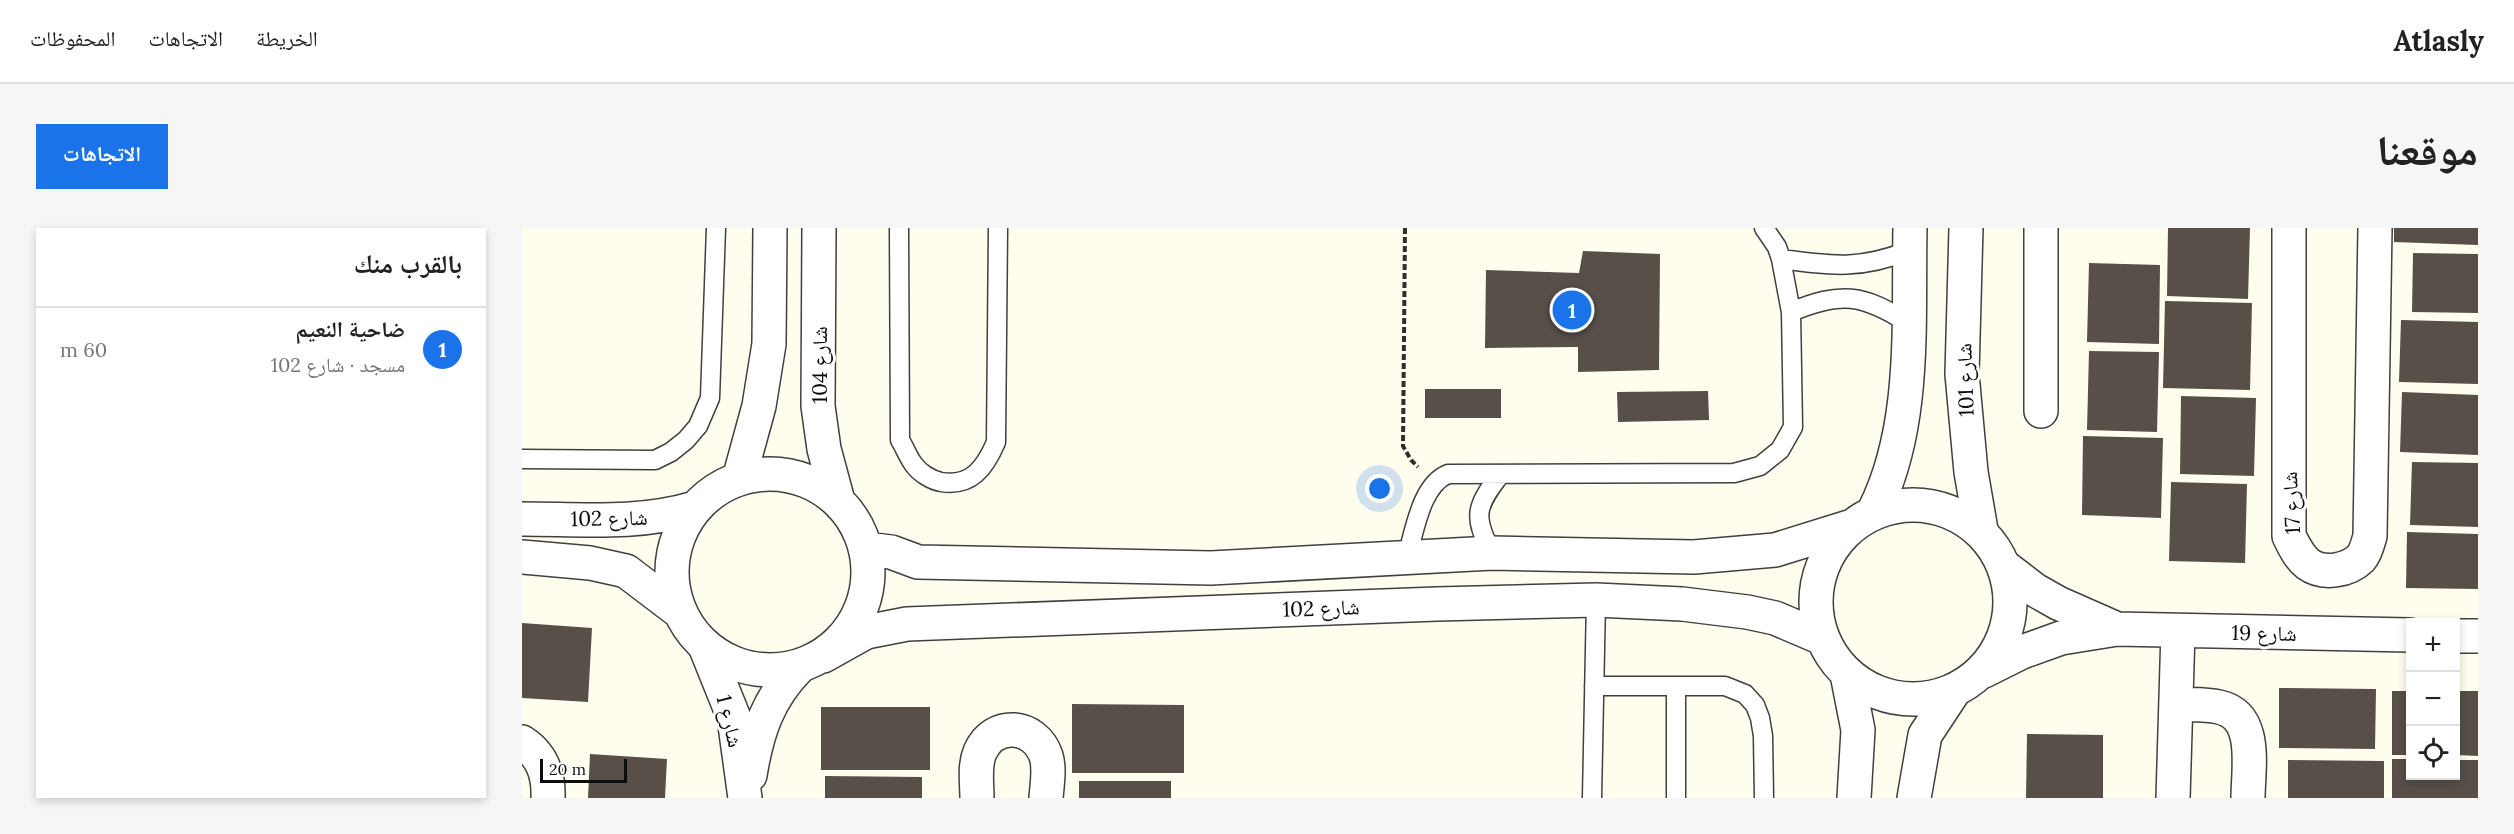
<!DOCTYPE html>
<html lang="ar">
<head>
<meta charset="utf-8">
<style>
	:root { --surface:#fff; --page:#f6f6f6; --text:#222; --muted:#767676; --line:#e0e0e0; --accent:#1a73e8 }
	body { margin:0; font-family:Lora,"Noto Naskh Arabic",serif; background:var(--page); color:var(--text); direction:rtl }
	.controls { position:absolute; right:18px; bottom:18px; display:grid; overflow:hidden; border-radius:0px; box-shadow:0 3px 9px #0003 }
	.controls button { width:54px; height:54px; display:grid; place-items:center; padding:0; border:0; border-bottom:2px solid var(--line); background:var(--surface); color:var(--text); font:30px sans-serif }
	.scale { position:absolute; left:18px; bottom:15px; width:87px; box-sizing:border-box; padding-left:6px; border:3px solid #0d0d0d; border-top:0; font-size:16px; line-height:21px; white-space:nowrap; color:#0d0d0d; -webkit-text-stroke:4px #fff; paint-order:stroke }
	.you { position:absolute; left:858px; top:261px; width:21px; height:21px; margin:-15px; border:4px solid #fff; border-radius:50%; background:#1a73e8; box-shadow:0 0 0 9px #1a73e833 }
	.badge { display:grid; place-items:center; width:39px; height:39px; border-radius:50%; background:var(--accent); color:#fff; font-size:20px; font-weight:700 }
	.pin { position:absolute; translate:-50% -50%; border:3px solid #fff; box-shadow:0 2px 6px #0006 }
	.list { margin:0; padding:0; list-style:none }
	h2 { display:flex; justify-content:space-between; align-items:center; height:78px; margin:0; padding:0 24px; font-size:26px }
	h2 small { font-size:20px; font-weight:400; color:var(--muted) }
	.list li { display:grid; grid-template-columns:39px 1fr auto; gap:18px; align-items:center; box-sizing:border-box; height:84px; padding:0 24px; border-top:2px solid var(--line) }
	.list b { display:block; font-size:22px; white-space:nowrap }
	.list p { margin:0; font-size:20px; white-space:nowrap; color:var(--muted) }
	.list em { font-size:20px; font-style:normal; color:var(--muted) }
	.icon { flex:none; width:33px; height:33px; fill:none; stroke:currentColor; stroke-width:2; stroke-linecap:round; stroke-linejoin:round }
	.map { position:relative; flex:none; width:1956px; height:570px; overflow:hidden; direction:ltr; border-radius:0px }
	header { display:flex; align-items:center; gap:36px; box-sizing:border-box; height:84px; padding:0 30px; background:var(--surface); border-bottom:2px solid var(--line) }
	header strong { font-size:28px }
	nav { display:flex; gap:33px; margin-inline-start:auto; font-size:21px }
	.intro { display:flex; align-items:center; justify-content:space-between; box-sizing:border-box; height:144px; padding:0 36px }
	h1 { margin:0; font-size:42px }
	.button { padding:15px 27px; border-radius:0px; background:var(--accent); color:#fff; font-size:21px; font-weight:700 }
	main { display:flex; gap:36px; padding:0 36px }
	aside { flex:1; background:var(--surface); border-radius:0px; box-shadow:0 3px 9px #0003 }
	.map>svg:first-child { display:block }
	.building { fill:#574f48 }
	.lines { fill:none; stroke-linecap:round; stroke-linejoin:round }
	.service-casing { stroke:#404040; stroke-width:21 }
	.minor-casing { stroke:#404040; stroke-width:36 }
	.tertiary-casing { stroke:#404040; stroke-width:36 }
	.path { stroke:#2f2f2f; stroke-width:4; stroke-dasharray:6 3; stroke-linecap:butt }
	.service { stroke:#fff; stroke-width:18 }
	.minor { stroke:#fff; stroke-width:33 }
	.tertiary { stroke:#fff; stroke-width:33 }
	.labels { text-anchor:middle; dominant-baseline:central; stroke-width:6; stroke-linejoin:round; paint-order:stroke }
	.street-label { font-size:21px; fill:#0d0d0d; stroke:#fff }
</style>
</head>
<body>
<header>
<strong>Atlasly</strong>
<nav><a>الخريطة</a><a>الاتجاهات</a><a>المحفوظات</a></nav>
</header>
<div class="intro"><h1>موقعنا</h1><a class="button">الاتجاهات</a></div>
<main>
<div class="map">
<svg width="1956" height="570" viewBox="0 0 1956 570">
	<rect width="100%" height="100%" fill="#fffded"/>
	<path class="building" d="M1646 0H1728L1726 71 1645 68Z
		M1872 0H1956V17L1872 14Z
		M1061 23 1138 26 1137 142 1056 144V119L963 120 964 42 1057 45Z
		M1891 25 1956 26V85L1890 84Z
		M1567 35 1638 37 1637 116 1565 114Z
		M1643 73 1730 75 1728 162 1641 160Z
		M1879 92 1956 94V156L1877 154Z
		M1567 123 1637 124 1635 204 1565 202Z
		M903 161H979V190H903Z
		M1186 163 1187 192 1096 194 1095 164Z
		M1880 164 1956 167V227L1878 224Z
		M1659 168 1734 170 1732 248 1658 246Z
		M1561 208 1641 210 1639 290 1560 287Z
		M1890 234 1956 235V299L1888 297Z
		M1649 254 1725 256 1723 335 1647 333Z
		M1885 304 1956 306V361L1884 360Z
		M0 395 70 400 66 474 0 470Z
		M1757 460 1854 461 1853 521 1757 520Z
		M1870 463H1888V527H1870Z
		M1934 463H1956V528L1934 527Z
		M550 476 662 477V545H550Z
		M299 479H408V542H299Z
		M1505 506 1581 507V570H1504Z
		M68 526 145 531 143 570H66Z
		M1870 531H1888V548H1934V532H1956V570H1870Z
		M1766 532 1862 533V570H1766Z
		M303 548 400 549V570H303Z
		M557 553H649V570H557Z"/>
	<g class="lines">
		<g class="service-casing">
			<path id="service" d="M377 0 378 212C383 220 386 229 392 237 398 245 409 252 419 254 449 259 463 240 474 214L476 0
				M1259 31C1310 38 1339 42 1388 22
				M1269 84C1319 63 1341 66 1386 95
				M0 231 133 232 149 224 164 212 176 198 188 170 194 0
				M970 325C951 289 953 279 978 247
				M885 328C893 302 899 257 926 246L1212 245 1238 238 1258 222 1271 199 1269 84 1259 31 1255 19 1242 0
				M1072 458H1203L1223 466 1233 477 1238 490 1241 508 1242 570
				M1070 570 1074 372
				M1154 570V458"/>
		</g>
		<g class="minor-casing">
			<path id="minor" d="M1519 0V183
				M1767 0V308C1772 318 1777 329 1786 336 1801 347 1826 343 1839 330 1844 324 1846 315 1848 308L1853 0
				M1483 339 1513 362 1536 375 1595 401
				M1934 408H1956
				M183 418 212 490 223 570
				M1462 443 1500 424 1539 410 1595 401 1888 407
				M1654 476C1668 477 1683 476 1697 479 1737 488 1726 540 1726 570
				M0 514C20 527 27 546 26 570
				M228 547C235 504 246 470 277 439
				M455 570C455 555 452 538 458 524 472 492 513 496 524 528 528 540 525 557 524 570
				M1651 570 1656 403"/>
		</g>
		<g class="tertiary-casing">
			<path id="tertiary" d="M297 0 296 178 302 221 316 273
				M1444 0 1440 146 1449 244 1459 302
				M150 344a98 98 0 1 1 196 0a98 98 0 1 1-196 0Z
				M217 251 237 178 247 116 248 0
				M1294 374a97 97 0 1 1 194 0a97 97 0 1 1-194 0Z
				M1352 283C1395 198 1386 93 1388 0
				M0 291C58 291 117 297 173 280
				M344 321 369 324 396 334 689 340 970 325 1172 329 1253 322 1327 299
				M0 329 68 335 104 343 158 384
				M301 428 344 404 385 396 915 376 1074 372 1160 376 1225 384 1253 390 1300 410
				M1325 446 1336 502 1332 570
				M1392 570 1403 507 1432 463"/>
		</g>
		<path class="path" d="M883 0 881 218 889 232 896 239"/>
		<use href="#service" class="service"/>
		<use href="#minor" class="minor"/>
		<use href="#tertiary" class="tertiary"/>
	</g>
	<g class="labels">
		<g class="street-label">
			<text transform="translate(297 137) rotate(-90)">شارع 104</text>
			<text transform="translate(1443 152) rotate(-92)">شارع 101</text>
			<text transform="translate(1769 275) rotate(-93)">شارع 17</text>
			<text transform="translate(87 290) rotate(-1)">شارع 102</text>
			<text transform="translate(799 380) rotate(-2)">شارع 102</text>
			<text transform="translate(1742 405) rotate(1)">شارع 19</text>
			<text transform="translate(208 493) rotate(76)">شارع 1</text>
		</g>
	</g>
</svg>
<div class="controls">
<button>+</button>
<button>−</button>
<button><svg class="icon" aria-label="locate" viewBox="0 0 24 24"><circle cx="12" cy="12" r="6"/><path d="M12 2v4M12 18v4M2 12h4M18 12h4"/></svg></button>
</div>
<div class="scale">20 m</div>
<div class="you"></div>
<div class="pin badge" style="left:1050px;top:82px">1</div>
</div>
<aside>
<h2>بالقرب منك<small></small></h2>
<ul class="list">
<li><span class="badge">1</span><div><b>ضاحية النعيم</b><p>مسجد · شارع 102</p></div><em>60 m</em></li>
</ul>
</aside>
</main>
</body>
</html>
